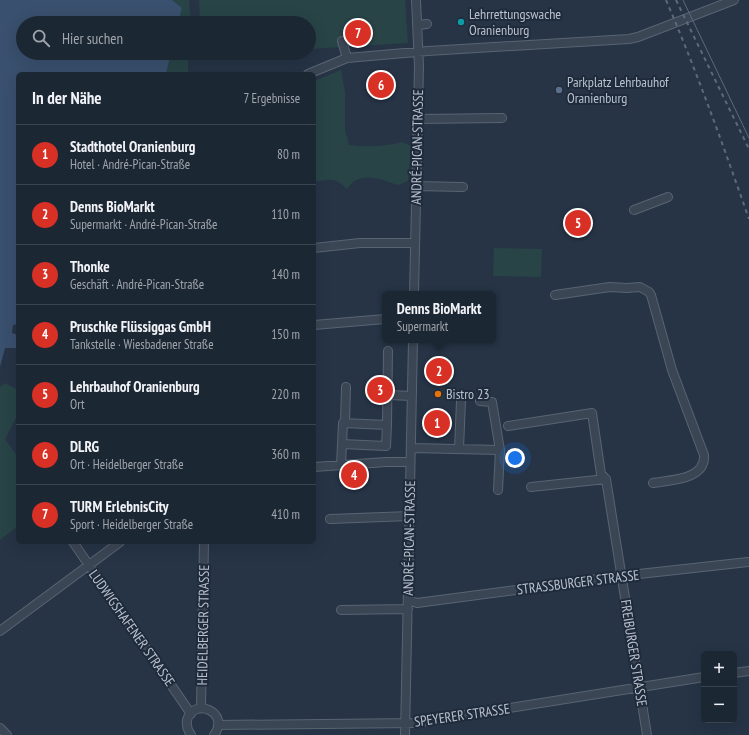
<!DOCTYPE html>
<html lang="de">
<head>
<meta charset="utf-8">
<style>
	:root { --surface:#1c2734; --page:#252f3c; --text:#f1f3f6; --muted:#a0a5ac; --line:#3a444f; --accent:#d93025 }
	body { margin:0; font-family:"PT Sans Narrow",sans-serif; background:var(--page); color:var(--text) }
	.controls { position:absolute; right:12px; bottom:12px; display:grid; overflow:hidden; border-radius:6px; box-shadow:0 4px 16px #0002 }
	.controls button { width:36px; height:36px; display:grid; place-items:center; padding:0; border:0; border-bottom:1px solid var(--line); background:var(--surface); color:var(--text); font:20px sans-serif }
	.you { position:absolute; left:515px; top:458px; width:14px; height:14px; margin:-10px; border:3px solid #fff; border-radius:50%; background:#1a73e8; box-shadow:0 0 0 6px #1a73e833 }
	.badge { display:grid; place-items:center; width:26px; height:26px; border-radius:50%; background:var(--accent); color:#fff; font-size:13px; font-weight:700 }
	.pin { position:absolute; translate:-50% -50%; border:2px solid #fff; box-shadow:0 1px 4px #0006 }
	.popup { position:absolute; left:382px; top:291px; width:114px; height:52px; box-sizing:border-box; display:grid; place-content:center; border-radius:6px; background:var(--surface); filter:drop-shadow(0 1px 3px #0005); font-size:13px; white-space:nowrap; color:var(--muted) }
	.popup b { font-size:15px; color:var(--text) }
	.popup::after { content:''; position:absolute; left:50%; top:100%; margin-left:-8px; border:8px solid transparent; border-top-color:var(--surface) }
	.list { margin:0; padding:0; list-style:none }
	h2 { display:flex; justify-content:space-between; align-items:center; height:52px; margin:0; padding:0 16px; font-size:17px }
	h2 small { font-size:13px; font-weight:400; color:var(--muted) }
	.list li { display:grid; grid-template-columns:26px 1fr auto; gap:12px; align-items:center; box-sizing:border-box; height:60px; padding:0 16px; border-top:1px solid var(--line) }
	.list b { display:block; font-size:15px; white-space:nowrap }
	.list p { margin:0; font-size:13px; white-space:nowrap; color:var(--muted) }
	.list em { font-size:13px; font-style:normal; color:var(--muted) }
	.icon { flex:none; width:22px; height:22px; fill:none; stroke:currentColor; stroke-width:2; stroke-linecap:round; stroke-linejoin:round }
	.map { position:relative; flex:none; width:749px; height:735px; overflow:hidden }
	.search { position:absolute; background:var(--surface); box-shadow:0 4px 16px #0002; left:16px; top:16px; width:300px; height:44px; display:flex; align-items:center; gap:10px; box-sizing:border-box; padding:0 14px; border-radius:22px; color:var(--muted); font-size:15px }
	.panel { position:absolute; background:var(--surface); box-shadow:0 4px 16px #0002; left:16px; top:72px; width:300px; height:472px; border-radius:6px }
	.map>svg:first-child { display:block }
	.green { fill:#284447 }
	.water { fill:#39506e }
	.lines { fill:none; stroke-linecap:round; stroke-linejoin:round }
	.minor-casing { stroke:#596472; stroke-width:10 }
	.minor { stroke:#3b4655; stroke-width:8 }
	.tram { stroke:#5d6a7c; stroke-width:1 }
	.rail { stroke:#5d6a7c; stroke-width:2; stroke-dasharray:4 4; stroke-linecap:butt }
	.culture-dot { fill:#0f9aa8; stroke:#1f2b3b; stroke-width:1.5 }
	.service-dot { fill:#5c6f8a; stroke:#1f2b3b; stroke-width:1.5 }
	.food-dot { fill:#e8710a; stroke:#1f2b3b; stroke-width:1.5 }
	.labels { text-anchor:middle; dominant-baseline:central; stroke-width:4; stroke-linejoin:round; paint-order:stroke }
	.poi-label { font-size:14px; fill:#b9c1ce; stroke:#1f2b3b; text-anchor:start }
	.street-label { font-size:14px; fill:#b9c1ce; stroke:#1f2b3b }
</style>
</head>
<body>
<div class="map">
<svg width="749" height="735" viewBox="0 0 749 735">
	<rect width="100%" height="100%" fill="#263446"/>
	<path class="green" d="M172 0H189L191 23H178L182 8Z
		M199 0H405L408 43 309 49V23H200Z
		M171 53H188V74H166Z
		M341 70 345 92V130L349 145C368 147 383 147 402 142L411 146 408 181 398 185C385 181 366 172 353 182 351 184 349 187 347 189 335 177 330 179 314 182V81Z
		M494 248 542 249 541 277 493 276Z
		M5 383 18 390V414L5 439 18 457V526L0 540V387Z"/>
	<path class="water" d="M0 0H172L182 8 178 23H23V53H171L166 74H18V324L13 325 12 333 18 335V348H5L0 367Z"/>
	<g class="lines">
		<g class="minor-casing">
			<path id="minor" d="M418 25 427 24
				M342 41 347 58
				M308 74 347 58 428 51 629 39 638 37 734 0
				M417 119 502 118
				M416 186 463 187
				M634 210 668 197
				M314 248 360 243H415
				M414 294 419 66 416 0
				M555 295 610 287 627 288 640 287 649 292 651 295 672 370 704 455C706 480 670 480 653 483
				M314 325 385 319
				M388 395 412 396
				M345 423 346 387
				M387 425 388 351
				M508 426 592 413 601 474 606 479
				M411 448 500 450 492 402 480 401
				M459 449 461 401
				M341 465 343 423 387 425 386 446 342 444
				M314 467 386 462H410
				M606 479 647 735
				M531 487 606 479
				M498 490 500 450
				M330 519 410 516
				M73 542 191 714
				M408 600 417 603 621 576 748 562
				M341 610 408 609
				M0 631 120 542
				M734 673 749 671
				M201 708 204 542
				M218 725 415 723 704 677
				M0 728 7 735
				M191 735C188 731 186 726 187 720 194 696 231 713 214 735
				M405 735 413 340"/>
		</g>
		<use href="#minor" class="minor"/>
		<path class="tram" d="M683 0 749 138"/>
		<path class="rail" d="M666 0C697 72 723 145 749 219
			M676 0 749 149"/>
	</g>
	<circle class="culture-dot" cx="461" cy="22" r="4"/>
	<circle class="service-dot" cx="559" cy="90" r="4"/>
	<circle class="food-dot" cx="438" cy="394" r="4"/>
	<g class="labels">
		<g class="poi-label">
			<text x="469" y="14">Lehrrettungswache<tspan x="469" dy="16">Oranienburg</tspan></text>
			<text x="567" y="82">Parkplatz Lehrbauhof<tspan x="567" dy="16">Oranienburg</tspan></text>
			<text x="446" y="394">Bistro 23</text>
		</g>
		<g class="street-label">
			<text transform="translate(417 147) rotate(-89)">ANDRÉ-PICAN-STRASSE</text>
			<text transform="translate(409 538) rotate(-89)">ANDRÉ-PICAN-STRASSE</text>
			<text transform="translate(578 582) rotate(-7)">STRASSBURGER STRASSE</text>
			<text transform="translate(203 625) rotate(-89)">HEIDELBERGER STRASSE</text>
			<text transform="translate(132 628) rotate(55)">LUDWIGSHAFENER STRASSE</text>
			<text transform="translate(634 653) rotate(81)">FREIBURGER STRASSE</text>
			<text transform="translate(462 715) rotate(-8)">SPEYERER STRASSE</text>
		</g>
	</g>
</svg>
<div class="controls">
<button>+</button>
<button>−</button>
</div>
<div class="you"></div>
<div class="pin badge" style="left:437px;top:423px">1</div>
<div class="pin badge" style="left:439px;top:371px">2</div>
<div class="popup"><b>Denns BioMarkt</b>Supermarkt</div>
<div class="pin badge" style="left:380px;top:390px">3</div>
<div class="pin badge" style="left:354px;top:475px">4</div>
<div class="pin badge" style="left:578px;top:223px">5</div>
<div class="pin badge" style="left:381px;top:85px">6</div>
<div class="pin badge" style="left:358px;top:33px">7</div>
<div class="search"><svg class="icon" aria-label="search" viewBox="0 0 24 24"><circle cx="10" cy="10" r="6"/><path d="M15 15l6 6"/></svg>Hier suchen</div>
<section class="panel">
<h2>In der Nähe<small>7 Ergebnisse</small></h2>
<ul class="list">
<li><span class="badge">1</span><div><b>Stadthotel Oranienburg</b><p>Hotel · André-Pican-Straße</p></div><em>80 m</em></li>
<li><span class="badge">2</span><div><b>Denns BioMarkt</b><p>Supermarkt · André-Pican-Straße</p></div><em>110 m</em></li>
<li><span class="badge">3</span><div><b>Thonke</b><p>Geschäft · André-Pican-Straße</p></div><em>140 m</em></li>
<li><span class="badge">4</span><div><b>Pruschke Flüssiggas GmbH</b><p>Tankstelle · Wiesbadener Straße</p></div><em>150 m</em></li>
<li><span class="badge">5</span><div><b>Lehrbauhof Oranienburg</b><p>Ort</p></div><em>220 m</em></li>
<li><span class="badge">6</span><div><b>DLRG</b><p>Ort · Heidelberger Straße</p></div><em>360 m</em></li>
<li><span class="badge">7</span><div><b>TURM ErlebnisCity</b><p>Sport · Heidelberger Straße</p></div><em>410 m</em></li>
</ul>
</section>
</div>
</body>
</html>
